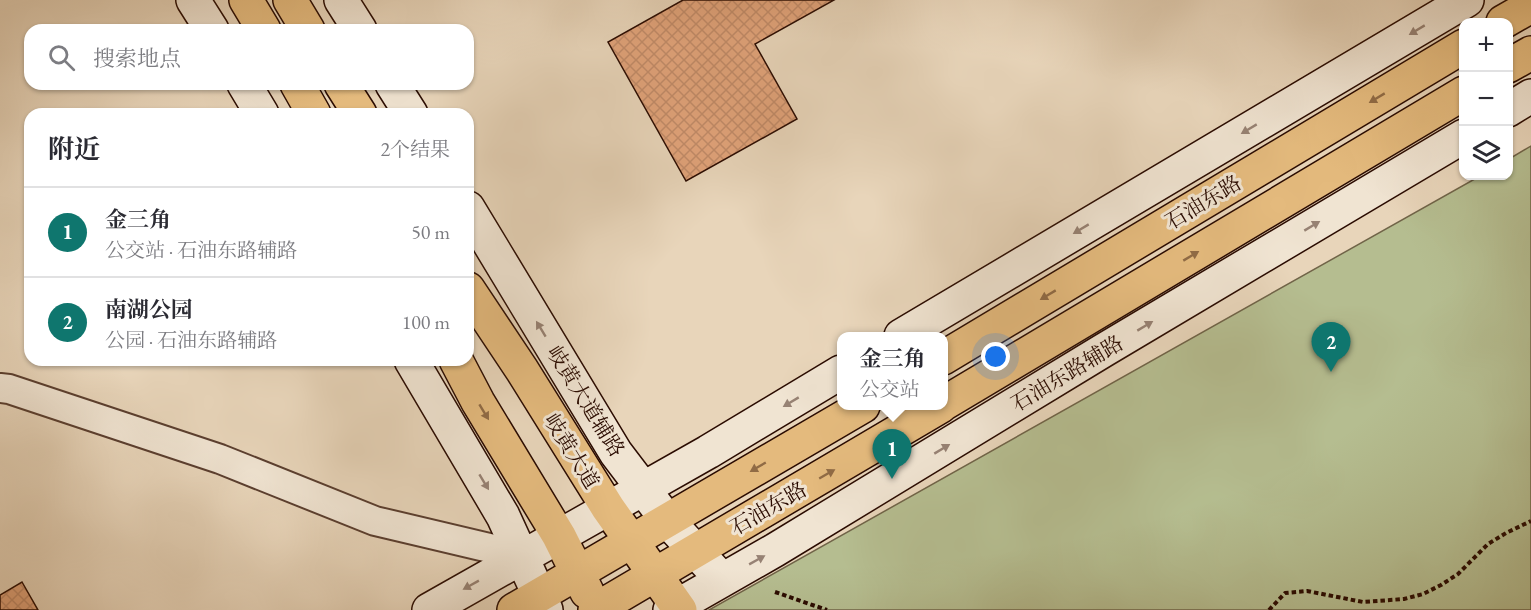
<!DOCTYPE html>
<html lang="zh">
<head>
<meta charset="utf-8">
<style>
	:root { --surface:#fff; --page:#f7f7f7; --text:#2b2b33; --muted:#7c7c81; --line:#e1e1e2; --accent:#0f766e }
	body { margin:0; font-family:"EB Garamond","Noto Serif SC",serif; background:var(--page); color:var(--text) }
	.controls { position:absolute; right:18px; top:18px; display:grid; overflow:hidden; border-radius:12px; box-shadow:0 2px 4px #0004 }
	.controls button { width:54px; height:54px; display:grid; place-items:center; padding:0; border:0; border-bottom:2px solid var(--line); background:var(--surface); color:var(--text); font:30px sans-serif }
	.you { position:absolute; left:996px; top:357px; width:21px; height:21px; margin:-15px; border:4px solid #fff; border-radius:50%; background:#1a73e8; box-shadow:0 0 0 9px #1a73e833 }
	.badge { display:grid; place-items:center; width:39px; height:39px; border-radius:50%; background:var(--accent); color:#fff; font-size:20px; font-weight:700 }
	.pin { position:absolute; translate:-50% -50px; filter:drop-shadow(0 2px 3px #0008) }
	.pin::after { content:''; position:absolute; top:32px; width:21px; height:18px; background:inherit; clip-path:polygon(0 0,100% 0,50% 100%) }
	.popup { position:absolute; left:837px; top:332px; width:111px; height:78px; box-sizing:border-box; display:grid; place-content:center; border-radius:12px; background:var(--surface); filter:drop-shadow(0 2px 4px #0005); font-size:20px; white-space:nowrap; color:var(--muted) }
	.popup b { font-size:22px; color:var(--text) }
	.popup::after { content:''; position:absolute; left:50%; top:100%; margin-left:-12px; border:12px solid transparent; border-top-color:var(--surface) }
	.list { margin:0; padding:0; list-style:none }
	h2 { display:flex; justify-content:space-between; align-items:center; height:78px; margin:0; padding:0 24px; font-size:26px }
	h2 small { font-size:20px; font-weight:400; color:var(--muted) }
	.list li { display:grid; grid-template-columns:39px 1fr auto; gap:18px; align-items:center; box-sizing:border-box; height:90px; padding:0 24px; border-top:2px solid var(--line) }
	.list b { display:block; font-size:22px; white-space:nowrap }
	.list p { margin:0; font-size:20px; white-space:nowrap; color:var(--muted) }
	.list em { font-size:20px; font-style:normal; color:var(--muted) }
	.icon { flex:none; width:33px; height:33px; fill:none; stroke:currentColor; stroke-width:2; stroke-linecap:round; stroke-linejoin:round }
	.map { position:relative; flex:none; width:1531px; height:610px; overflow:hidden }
	.search { position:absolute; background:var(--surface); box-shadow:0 2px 4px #0004; left:24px; top:24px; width:450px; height:66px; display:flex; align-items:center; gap:15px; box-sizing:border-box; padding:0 21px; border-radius:18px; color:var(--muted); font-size:22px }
	.panel { position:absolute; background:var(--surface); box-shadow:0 2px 4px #0004; left:24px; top:108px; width:450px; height:258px; border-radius:18px }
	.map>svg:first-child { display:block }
	.park { fill:#b5bd90; stroke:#706448; stroke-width:1.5 }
	.building { fill:url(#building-cross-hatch); stroke:#2a0b01; stroke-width:1.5 }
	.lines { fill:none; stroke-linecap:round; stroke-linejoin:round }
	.street-casing { stroke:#5a3e2f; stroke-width:32 }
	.secondary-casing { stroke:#2a0b01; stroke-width:36 }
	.primary-casing { stroke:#2a0b01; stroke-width:36 }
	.path { stroke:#2a0b01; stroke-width:4; stroke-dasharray:4.5 3; stroke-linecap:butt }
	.street { stroke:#f0e4d2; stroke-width:28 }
	.secondary { stroke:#f0e4d2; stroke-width:33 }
	.primary { stroke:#e4ba7d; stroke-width:33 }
	.oneway { fill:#978274 }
	.oneway2 { fill:#906b45 }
	.labels { text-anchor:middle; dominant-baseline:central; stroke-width:6; stroke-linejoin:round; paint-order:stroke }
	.street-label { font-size:21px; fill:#2a0b01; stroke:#f0e4d2 }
</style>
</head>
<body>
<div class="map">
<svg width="1531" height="610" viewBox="0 0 1531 610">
	<defs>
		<pattern id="building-cross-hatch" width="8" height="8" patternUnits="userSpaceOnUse" patternTransform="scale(1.5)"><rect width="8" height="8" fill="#e1a37a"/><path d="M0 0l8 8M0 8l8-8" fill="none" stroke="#c18b68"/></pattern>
	</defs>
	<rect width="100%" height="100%" fill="#e8d5ba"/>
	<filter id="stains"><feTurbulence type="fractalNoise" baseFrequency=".00333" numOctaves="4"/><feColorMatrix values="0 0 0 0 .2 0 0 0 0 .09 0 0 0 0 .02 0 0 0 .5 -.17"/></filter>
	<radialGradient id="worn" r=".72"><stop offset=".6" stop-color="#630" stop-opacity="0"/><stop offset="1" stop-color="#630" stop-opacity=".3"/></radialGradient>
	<path class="park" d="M1531 146V610H709L1480 176H1508L1509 159Z"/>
	<path class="building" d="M683 0H834L755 44 797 119 686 181 608 42Z
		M22 582 38 610H0V595Z"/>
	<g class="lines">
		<g class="street-casing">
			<path id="street" d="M0 388 9 389 220 459 375 521 523 556"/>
		</g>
		<g class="secondary-casing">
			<path id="secondary" d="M193 0 212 30
				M341 0 360 30
				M244 84 262 114
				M392 84 411 114
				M1508 110 1531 96
				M468 208 616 453 667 520 715 572
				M901 336 1467 0
				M411 360 503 516 546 610
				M429 610 708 452 841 372
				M670 610 775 550 1104 350 1464 136"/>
		</g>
		<g class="primary-casing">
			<path id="primary" d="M246 0 264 30
				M290 0 308 30
				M1503 22 1531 6
				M1508 66 1531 53
				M297 84 314 114
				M341 84 360 114
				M468 289 522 370 608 508 680 610
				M943 358 1464 46
				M456 360 478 402 559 536 587 592
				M943 404 1464 93
				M514 610 863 406
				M595 610 941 406"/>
		</g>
		<path class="path" d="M775 592 827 610
			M1269 610 1285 593 1307 591 1363 602 1404 599 1423 594 1441 585 1458 574 1488 544 1506 533 1531 521"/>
		<use href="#street" class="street"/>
		<use href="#secondary" class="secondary"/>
		<use href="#primary" class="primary"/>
	</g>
	<defs><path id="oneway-solid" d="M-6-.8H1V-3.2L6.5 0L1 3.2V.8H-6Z" transform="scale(1.5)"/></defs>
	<g class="oneway">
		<use href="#oneway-solid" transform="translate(1417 30) rotate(149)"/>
		<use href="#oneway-solid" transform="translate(1249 129) rotate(149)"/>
		<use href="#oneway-solid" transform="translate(1312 226) rotate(-31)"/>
		<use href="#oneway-solid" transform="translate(1081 229) rotate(149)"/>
		<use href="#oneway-solid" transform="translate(1145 326) rotate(-31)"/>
		<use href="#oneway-solid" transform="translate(541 329) rotate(-121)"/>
		<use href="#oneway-solid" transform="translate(791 402) rotate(149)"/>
		<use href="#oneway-solid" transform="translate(942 449) rotate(-31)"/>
		<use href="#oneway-solid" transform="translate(484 482) rotate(59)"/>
		<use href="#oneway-solid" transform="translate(757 560) rotate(-29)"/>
		<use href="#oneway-solid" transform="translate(471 585) rotate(151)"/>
	</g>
	<g class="oneway2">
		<use href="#oneway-solid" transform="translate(1377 98) rotate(149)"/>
		<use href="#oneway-solid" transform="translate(1191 256) rotate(-31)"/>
		<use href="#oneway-solid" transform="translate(1048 295) rotate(149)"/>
		<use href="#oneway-solid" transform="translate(484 412) rotate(59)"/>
		<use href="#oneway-solid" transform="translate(758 467) rotate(150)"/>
		<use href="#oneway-solid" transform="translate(827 474) rotate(-30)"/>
	</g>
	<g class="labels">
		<g class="street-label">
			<text transform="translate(1203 202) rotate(-31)">石油东路</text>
			<text transform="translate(1067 373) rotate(-31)">石油东路辅路</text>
			<text transform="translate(586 401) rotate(58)">岐黄大道辅路</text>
			<text transform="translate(572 451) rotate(58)">岐黄大道</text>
			<text transform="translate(768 508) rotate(-30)">石油东路</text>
		</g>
	</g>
	<rect width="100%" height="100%" filter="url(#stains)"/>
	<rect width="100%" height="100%" fill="url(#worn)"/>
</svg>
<div class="controls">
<button>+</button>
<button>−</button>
<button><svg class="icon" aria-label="layers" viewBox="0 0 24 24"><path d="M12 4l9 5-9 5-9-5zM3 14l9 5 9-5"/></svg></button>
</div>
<div class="you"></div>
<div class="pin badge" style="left:892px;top:479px">1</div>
<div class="popup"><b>金三角</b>公交站</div>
<div class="pin badge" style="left:1331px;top:372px">2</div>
<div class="search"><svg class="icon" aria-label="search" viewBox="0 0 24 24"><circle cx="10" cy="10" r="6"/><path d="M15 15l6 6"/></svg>搜索地点</div>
<section class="panel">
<h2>附近<small>2个结果</small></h2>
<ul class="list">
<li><span class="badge">1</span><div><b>金三角</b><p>公交站 · 石油东路辅路</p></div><em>50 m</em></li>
<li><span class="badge">2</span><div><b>南湖公园</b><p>公园 · 石油东路辅路</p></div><em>100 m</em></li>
</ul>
</section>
</div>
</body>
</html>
